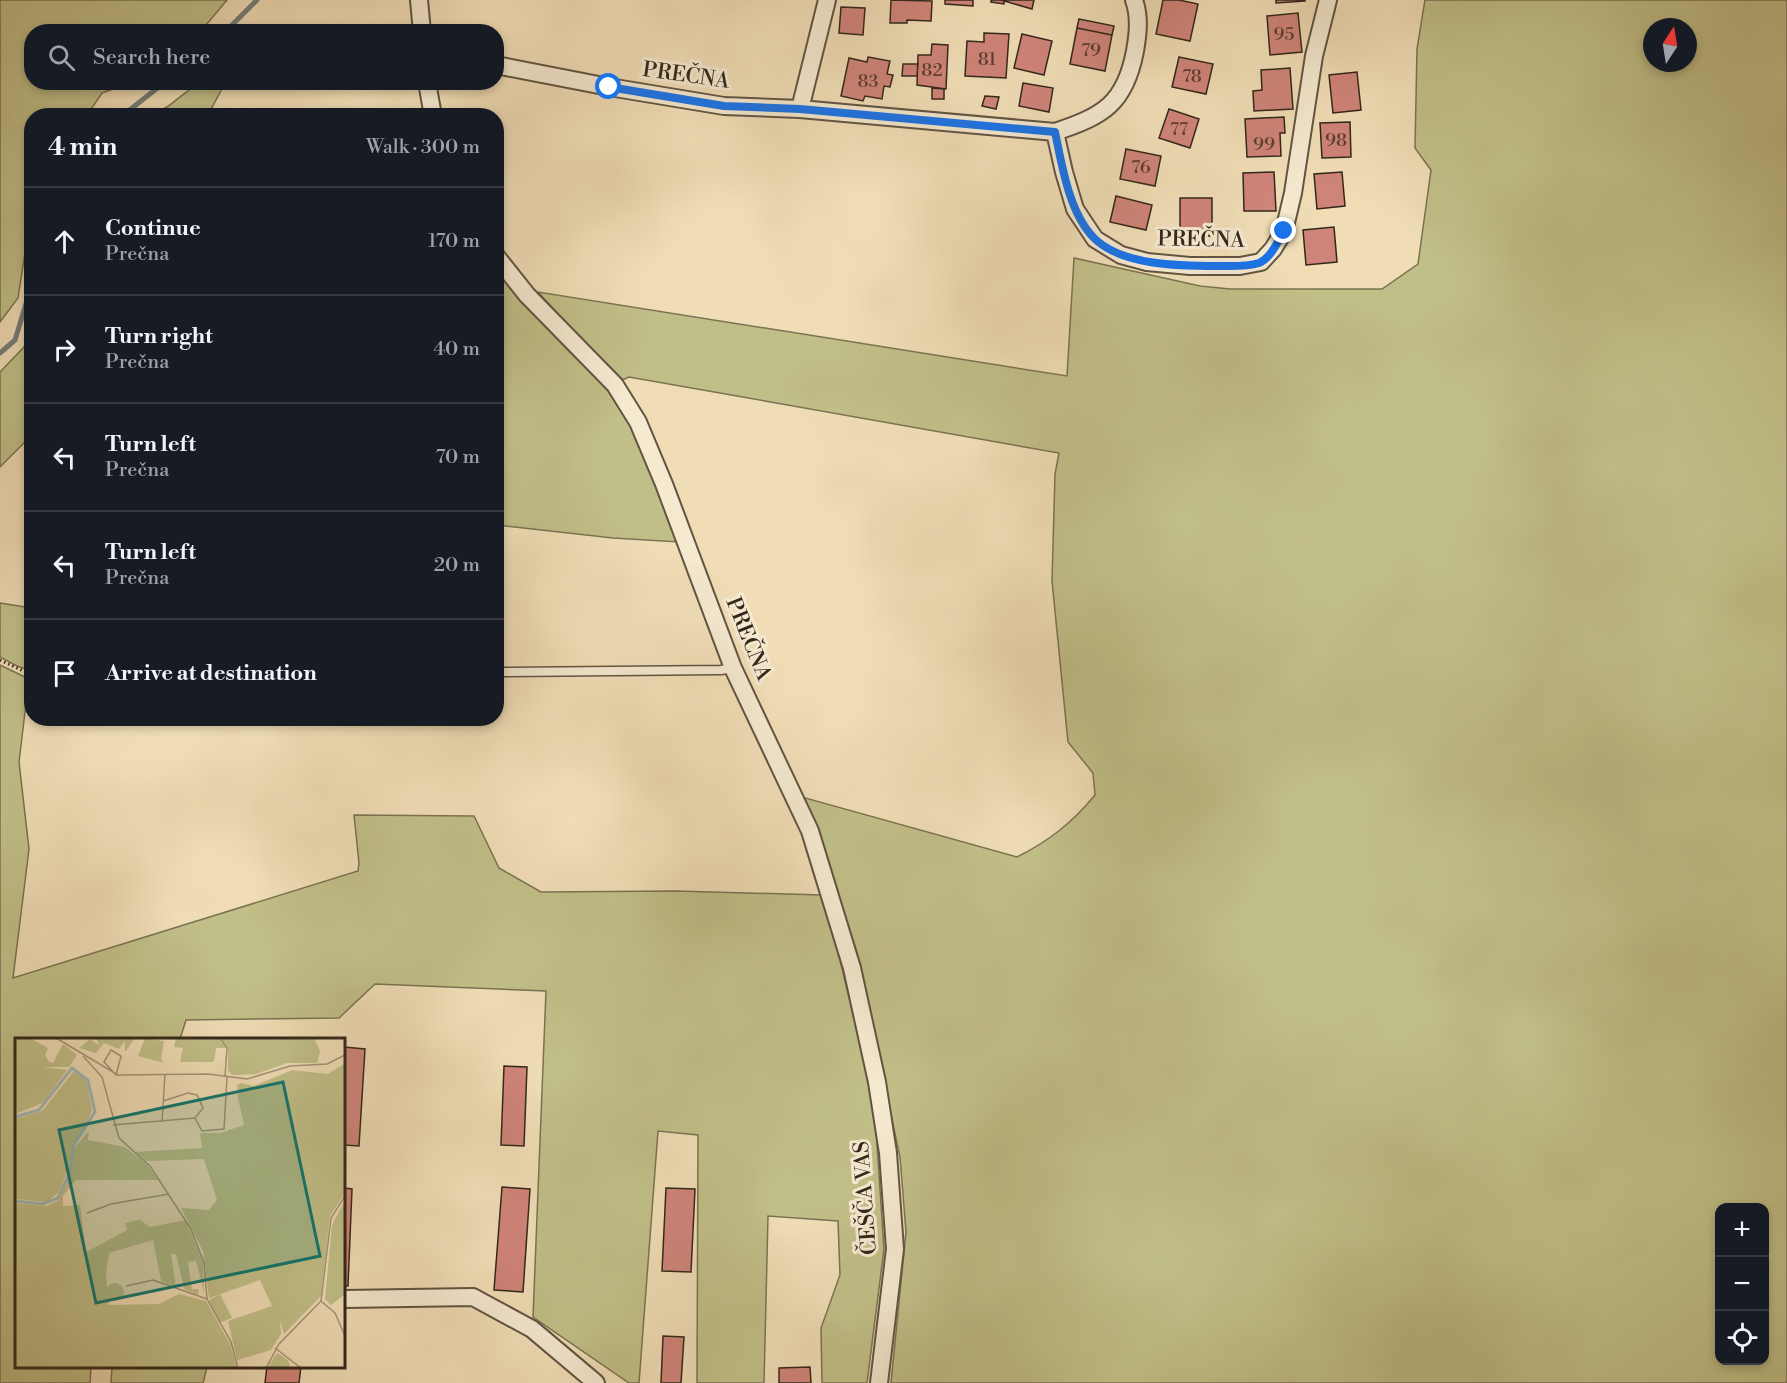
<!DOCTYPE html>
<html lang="en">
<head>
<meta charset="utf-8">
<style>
	:root { --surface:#171b24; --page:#242831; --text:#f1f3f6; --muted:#9ea1a6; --line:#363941 }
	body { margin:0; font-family:"Libre Bodoni",serif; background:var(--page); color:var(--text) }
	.controls { position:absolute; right:18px; bottom:18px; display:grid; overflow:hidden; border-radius:12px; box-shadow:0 3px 9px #0003 }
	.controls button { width:54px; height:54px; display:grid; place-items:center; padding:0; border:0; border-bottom:2px solid var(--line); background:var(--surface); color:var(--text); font:30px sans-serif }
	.compass { position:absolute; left:1643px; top:18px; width:54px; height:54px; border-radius:50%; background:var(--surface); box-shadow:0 3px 9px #0003; rotate:12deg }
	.stop { position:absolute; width:18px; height:18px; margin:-14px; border:4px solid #1a73e8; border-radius:50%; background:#fff }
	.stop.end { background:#1a73e8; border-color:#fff; box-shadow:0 2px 6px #0008 }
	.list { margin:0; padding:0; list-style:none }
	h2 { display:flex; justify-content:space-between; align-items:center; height:78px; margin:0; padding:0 24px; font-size:26px }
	h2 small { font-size:20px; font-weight:400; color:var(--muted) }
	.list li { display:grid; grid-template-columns:39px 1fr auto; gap:18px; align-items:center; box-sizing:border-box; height:108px; padding:0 24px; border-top:2px solid var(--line) }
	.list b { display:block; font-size:22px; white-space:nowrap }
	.list p { margin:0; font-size:20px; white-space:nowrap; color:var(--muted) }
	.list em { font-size:20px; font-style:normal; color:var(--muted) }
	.icon { flex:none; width:33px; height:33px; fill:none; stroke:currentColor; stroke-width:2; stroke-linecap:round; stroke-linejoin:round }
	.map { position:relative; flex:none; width:1787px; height:1383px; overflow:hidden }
	.search { position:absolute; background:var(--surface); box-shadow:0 3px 9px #0003; left:24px; top:24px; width:480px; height:66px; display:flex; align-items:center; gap:15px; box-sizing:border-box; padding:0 21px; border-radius:24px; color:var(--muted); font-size:22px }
	.panel { position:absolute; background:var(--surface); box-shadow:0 3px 9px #0003; left:24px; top:108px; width:480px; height:618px; border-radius:24px }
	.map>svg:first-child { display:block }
	.green { fill:#c1bf88; stroke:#7a7352; stroke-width:1.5; fill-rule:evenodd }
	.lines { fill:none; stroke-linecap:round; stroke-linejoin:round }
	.stream { stroke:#747e7a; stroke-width:5 }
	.building { fill:#cf8479; stroke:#33271b; stroke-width:1.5 }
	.service-casing { stroke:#625442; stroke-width:11 }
	.minor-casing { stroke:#625442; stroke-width:20 }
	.path { stroke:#33271b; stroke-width:3; stroke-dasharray:1.5 3; stroke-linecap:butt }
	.service { stroke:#f5e9d0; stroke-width:8 }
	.minor { stroke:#f5e9d0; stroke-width:16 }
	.route { stroke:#1a73e8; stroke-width:8 }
	.labels { text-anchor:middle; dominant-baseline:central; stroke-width:6; stroke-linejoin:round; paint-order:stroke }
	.number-label { font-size:18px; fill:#5a3e32 }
	.street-label { font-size:21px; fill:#33271b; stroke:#f5e9d0 }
	.inset-river { fill:none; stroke:#a0b8ba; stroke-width:3 }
	.inset-road { fill:none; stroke:#a49478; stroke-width:1.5 }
	.view { fill:#0f766e; fill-opacity:0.15; stroke:#0f766e; stroke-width:3 }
	.inset-edge { fill:none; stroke:#33271b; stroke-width:3 }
</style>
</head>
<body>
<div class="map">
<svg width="1787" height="1383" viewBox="0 0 1787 1383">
	<rect width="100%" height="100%" fill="#f0ddb6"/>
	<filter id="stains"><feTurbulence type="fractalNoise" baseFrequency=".00333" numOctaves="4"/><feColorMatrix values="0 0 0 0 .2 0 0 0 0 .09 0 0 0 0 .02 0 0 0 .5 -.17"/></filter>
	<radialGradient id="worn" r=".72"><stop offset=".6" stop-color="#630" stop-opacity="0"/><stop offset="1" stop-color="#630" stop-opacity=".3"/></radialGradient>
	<path class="green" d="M0 0H227L201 31 32 32V82L129 83 102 93 87 115 32 116 31 226 28 234 18 298 0 322Z
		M1425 0H1787V1383H891L906 1232 900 1157 857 953 839 897 802 797 1017 857C1049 841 1072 823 1095 795L1093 773 1068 742 1052 581 1055 474 1059 453 629 377 620 381 538 292 1067 376 1074 258 1200 286 1230 289H1382L1418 264 1431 170 1415 148 1417 49ZM1652 27H1688V63H1652ZM1720 1208H1764V1360H1720Z
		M198 83H225L208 115H152L167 107Z
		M496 267 527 306 610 392 631 425 679 542 613 538 497 525Z
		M31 332V436L0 467V372L24 347Z
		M0 603 31 608V671L17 666 0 657Z
		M0 665 29 679 19 762 29 849 13 978 358 871 359 863 354 815 474 816 499 868 541 892 676 891 822 895 835 938 867 1075 876 1129 884 1249 867 1383H822L821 1328 840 1275 838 1221 768 1216 764 1383H697L698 1135 658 1131 639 1383H629L533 1317 546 991 375 984 339 1018 186 1020 180 1039 16 1040V1366L91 1367 90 1383H0Z
		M112 1367V1366L207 1367 203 1383H111Z"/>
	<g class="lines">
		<path class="stream" d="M225 32 257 0
			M122 116 165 82
			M0 353 15 340 32 284"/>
	</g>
	<path class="building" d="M891 0 932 1 931 21 907 20V23H890Z
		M945 0H973V6L945 4Z
		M991 0H1001L1004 1V4L991 2Z
		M1001 0H1034L1032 9Z
		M1163 0H1179L1198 4 1190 41 1156 34Z
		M1276 0H1305V1L1276 3Z
		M841 7 865 8 863 35 839 33Z
		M1298 13 1302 52 1270 55 1267 16Z
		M1079 19 1114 26 1112 35 1077 28Z
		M1077 28 1112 35 1105 71 1070 64Z
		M984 33 1009 34 1006 78 965 76 967 41 984 42Z
		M1022 34 1052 41 1044 75 1014 68Z
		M932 44 948 45 946 89 917 85 918 55H931Z
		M868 57 890 61 887 74 893 75 890 87 884 86 882 99 865 96 863 101 841 96 849 58 867 62Z
		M1179 57 1213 64 1206 94 1172 87Z
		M903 64H918L917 76H902Z
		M1290 68 1293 109 1254 111 1253 91 1262 90 1261 70Z
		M1357 72 1361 110 1333 113 1329 75Z
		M1023 83 1053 88 1049 112 1019 106Z
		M932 88 944 89V99H932Z
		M985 96 999 97 996 109 982 106Z
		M1169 109 1199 119 1190 148 1159 138Z
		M1284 117 1285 133H1280L1281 156 1247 157 1245 119Z
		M1350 122 1351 157 1322 158 1320 123Z
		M1126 149 1161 156 1155 186 1120 179Z
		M1274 172 1276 211H1244L1243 173Z
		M1342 172 1345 206 1317 209 1314 174Z
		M1116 196 1152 205 1146 230 1110 222Z
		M1180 198H1212V236H1180Z
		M1334 227 1337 262 1306 265 1303 230Z
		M344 1047 365 1049 359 1146 344 1145Z
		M504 1066 527 1067 524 1146 501 1145Z
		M502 1187 530 1189 523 1292 494 1290Z
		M344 1188 352 1189 348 1286H344Z
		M666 1188 695 1189 691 1272 662 1271Z
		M663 1336 684 1337 681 1383H661Z
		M267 1366H301L299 1383H265Z
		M810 1367 811 1383H779V1368Z"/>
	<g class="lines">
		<g class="service-casing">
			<path id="service" d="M496 672 721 670 733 668"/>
		</g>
		<g class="minor-casing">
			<path id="minor" d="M419 0 422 32
				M496 65 609 87 724 106 800 109 1055 132 1064 172 1075 209 1095 239 1121 255 1147 262 1190 266H1240L1261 262 1273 249 1284 231 1293 193 1314 56 1328 0
				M427 82 433 116
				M800 109 827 0
				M1055 132C1103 116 1125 104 1135 51 1138 34 1140 17 1134 0
				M496 256 527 295 615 385 638 422 664 484 733 668 810 831 852 968 877 1082 888 1153 895 1249 879 1383
				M344 1299 473 1297 532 1329 596 1383"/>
		</g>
		<path class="path" d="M0 660 32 675"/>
		<use href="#service" class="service"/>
		<use href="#minor" class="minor"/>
	</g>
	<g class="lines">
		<path class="route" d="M609 87 724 106 800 109 1055 132C1062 165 1069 213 1094 238 1122 266 1181 266 1218 266 1231 266 1246 267 1259 263 1271 258 1278 241 1284 231"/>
	</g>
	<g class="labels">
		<g class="number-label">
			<text x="1284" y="34">95</text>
			<text x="1091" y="50">79</text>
			<text x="987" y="59">81</text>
			<text x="932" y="70">82</text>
			<text x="1192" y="76">78</text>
			<text x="868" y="81">83</text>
			<text x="1179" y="129">77</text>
			<text x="1336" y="140">98</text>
			<text x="1264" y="144">99</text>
			<text x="1141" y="167">76</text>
		</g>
		<g class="street-label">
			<text transform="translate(686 76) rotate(8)">PREČNA</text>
			<text transform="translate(1201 240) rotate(1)">PREČNA</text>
			<text transform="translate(748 639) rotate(68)">PREČNA</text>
			<text transform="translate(866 1198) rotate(-94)">ČEŠČA VAS</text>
		</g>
	</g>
	<g transform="translate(15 1038)">
		<rect width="330" height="330" fill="#f0ddb6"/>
		<path d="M0 0H15L33 10 30 17 34 24 38 25 48 6 62 17 54 29H27L52 32 28 65 0 76ZM81 0H120L110 14V3L104 11 89 5 81 15 64 10 75 1 85 8ZM130 0 149 3 146 22 150 25 123 18ZM161 0H299L305 13 302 25H272L241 36 218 37 213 33V15L210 3 212 10H201L199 24H165L168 10 159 9ZM330 25V155L315 178 306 258 269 296 265 282 266 296 256 312 222 322 213 283 257 268 245 242 194 260 188 213 166 170 194 172 202 162 189 121 132 123 119 114 187 110 185 95H206L229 87 223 60 222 47 226 45 239 48 277 32 313 36ZM60 32 72 43 77 72 70 90 57 106 54 129 44 154 32 164 0 161V81L27 73ZM74 93 73 102 110 109 131 125 143 142H61L48 158V168L65 167 71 214 112 192 110 185 125 182 135 189 171 182 188 225 189 255 181 223 173 224 177 251H184L183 257 169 251 161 216H156L161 249 146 243 138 202 94 215 91 235 94 267 144 266 164 256 191 263 215 306 222 330H0V165L32 168 44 162 56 135 58 111ZM330 162V256L316 267 310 261 317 187ZM91 254a9 9 0 1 1 18 0a9 9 0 1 1-18 0ZM205 256 217 280 204 285 194 262ZM262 315 273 322 276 330H252Z" fill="#c1bf88"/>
		<path class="inset-river" d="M0 79 24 72 57 30 73 42 80 74 58 108 55 134 43 160 28 166 0 163"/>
		<path class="inset-road" d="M41 0 103 37 193 36 232 41 275 28 312 26 330 17M206 1 212 10 210 38M96 12 106 18 101 37 89 24ZM68 18 87 39 104 100 135 128 176 191 189 225 192 261 216 304 223 330M148 63 173 55 182 57 188 70 180 80M147 84 150 36M98 87 180 80 187 93 209 91 212 39M72 175 96 166 154 156M111 248 138 242 192 261M306 263 320 275 330 298M260 310 286 330M251 330 264 306 306 263 316 180 330 158"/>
		<path class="view" d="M268 44 305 218 81 265 44 92Z"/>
		<rect width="330" height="330" class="inset-edge"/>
	</g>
	<rect width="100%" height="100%" filter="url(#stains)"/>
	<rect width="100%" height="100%" fill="url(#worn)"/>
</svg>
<div class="controls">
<button>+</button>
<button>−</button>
<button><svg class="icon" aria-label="locate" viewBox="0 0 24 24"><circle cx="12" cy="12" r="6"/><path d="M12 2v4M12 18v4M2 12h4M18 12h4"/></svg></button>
</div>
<svg class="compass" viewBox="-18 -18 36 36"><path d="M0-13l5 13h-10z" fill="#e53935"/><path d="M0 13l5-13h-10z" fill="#9ea1a6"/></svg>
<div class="stop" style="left:609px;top:87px"></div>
<div class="stop end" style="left:1284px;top:231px"></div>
<div class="search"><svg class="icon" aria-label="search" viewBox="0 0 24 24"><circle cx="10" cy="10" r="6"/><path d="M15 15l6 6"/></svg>Search here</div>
<section class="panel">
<h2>4 min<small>Walk · 300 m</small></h2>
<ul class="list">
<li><svg class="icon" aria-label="ahead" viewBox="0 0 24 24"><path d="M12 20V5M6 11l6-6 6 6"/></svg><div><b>Continue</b><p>Prečna</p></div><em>170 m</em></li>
<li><svg class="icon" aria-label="right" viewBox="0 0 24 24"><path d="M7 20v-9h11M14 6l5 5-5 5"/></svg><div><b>Turn right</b><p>Prečna</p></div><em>40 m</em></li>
<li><svg class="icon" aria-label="left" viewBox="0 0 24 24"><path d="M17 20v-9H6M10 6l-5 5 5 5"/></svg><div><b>Turn left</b><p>Prečna</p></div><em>70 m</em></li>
<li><svg class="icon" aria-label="left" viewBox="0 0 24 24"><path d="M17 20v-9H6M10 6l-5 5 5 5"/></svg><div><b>Turn left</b><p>Prečna</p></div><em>20 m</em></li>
<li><svg class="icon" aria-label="arrive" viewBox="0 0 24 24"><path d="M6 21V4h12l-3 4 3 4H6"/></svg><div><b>Arrive at destination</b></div></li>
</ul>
</section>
</div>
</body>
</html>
